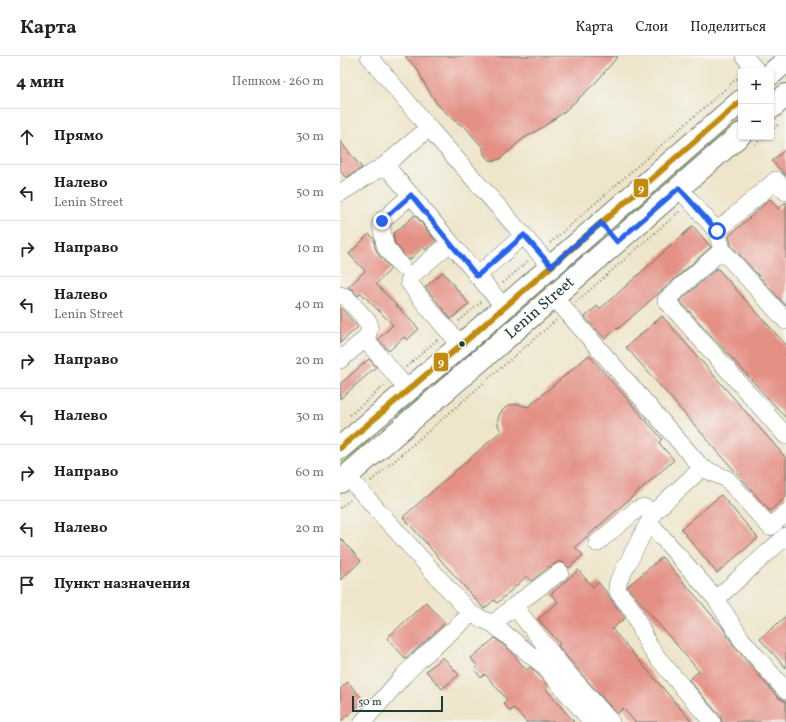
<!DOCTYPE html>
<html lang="ru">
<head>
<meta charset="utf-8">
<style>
	:root { --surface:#fff; --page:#f6f6f6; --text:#202124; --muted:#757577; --line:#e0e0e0 }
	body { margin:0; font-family:Vollkorn,serif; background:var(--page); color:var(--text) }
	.controls { position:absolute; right:12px; top:12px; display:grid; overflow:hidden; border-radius:4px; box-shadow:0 1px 3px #0004 }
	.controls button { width:36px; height:36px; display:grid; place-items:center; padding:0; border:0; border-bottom:1px solid var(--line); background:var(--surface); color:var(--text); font:20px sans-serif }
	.scale { position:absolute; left:12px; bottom:10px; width:91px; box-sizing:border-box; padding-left:4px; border:2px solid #1f3d34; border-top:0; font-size:11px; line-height:14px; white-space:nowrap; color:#1f3d34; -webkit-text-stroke:3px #f6f6f2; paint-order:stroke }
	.stop { position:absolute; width:12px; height:12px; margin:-9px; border:3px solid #2563eb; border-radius:50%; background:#fff }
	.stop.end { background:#2563eb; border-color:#fff; box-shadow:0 1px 4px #0008 }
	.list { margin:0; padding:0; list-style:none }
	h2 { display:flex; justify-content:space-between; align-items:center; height:52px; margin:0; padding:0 16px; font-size:17px }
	h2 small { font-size:13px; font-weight:400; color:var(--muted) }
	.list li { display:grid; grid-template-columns:26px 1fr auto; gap:12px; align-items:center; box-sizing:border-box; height:56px; padding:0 16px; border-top:1px solid var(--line) }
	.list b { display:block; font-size:15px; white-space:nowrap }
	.list p { margin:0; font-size:13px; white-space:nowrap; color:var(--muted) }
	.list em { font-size:13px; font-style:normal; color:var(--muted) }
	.icon { flex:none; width:22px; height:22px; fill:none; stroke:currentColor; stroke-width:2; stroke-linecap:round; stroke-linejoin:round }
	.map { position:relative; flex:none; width:446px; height:666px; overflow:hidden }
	header { display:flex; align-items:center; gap:24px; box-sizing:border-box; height:56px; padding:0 20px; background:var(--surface); border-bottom:1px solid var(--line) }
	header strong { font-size:19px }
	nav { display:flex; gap:22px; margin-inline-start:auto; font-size:14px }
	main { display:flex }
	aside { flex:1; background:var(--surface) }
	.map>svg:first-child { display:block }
	.grass { fill:url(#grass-tufts); stroke:#647d4a }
	.building { fill:#e49085 }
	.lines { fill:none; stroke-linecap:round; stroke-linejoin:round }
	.minor-casing { stroke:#677868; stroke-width:18 }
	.major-casing { stroke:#677868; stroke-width:24 }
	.path { stroke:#677868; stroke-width:2; stroke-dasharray:1 3; stroke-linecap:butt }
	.minor { stroke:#fff; stroke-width:17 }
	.major { stroke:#fff; stroke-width:22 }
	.bus-1-casing { stroke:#f6f6f2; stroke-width:9 }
	.bus-1 { stroke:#c18c0d; stroke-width:6 }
	.route { stroke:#2563eb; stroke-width:5 }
	.bus-dot { fill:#1f3d34; stroke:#f6f6f2; stroke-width:1.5 }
	.labels { text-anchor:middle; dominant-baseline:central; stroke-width:3; stroke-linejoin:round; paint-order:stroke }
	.street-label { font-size:16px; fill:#1f3d34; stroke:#f6f6f2 }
	.line-badge { stroke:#f6f6f2; stroke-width:1.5 }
	.badge-label { font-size:11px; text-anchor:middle; font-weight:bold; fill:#fff }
</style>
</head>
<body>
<header>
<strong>Карта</strong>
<nav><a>Карта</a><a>Слои</a><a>Поделиться</a></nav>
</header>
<main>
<aside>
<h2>4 мин<small>Пешком · 260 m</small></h2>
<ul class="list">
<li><svg class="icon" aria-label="ahead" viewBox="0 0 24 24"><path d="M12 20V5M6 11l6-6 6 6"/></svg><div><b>Прямо</b></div><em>30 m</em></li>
<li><svg class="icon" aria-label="left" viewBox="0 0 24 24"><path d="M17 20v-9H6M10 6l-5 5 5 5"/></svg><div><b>Налево</b><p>Lenin Street</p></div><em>50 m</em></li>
<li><svg class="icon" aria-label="right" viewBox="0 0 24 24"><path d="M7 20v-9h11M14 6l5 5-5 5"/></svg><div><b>Направо</b></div><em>10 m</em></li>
<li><svg class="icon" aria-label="left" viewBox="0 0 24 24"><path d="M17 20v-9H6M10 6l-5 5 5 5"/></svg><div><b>Налево</b><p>Lenin Street</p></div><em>40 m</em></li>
<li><svg class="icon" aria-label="right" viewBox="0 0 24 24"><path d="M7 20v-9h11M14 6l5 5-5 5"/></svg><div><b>Направо</b></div><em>20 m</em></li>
<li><svg class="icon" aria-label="left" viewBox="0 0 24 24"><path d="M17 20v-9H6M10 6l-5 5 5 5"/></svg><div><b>Налево</b></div><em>30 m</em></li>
<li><svg class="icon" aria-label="right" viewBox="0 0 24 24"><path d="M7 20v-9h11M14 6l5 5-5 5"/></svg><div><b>Направо</b></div><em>60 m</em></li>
<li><svg class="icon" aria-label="left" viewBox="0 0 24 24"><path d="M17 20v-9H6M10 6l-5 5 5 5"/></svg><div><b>Налево</b></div><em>20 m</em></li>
<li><svg class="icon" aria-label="arrive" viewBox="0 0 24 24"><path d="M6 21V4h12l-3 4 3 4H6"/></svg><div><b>Пункт назначения</b></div></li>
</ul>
</aside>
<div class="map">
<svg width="446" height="666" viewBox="0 0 446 666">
	<defs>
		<pattern id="grass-tufts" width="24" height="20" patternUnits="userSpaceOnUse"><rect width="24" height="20" fill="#aabd60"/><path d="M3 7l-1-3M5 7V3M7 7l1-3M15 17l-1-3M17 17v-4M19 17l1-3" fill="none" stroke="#8a9b50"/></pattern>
	</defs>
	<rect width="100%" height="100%" fill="#f6f6f2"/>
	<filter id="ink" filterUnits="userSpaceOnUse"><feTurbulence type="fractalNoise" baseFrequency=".025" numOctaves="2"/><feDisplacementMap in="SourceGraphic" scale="8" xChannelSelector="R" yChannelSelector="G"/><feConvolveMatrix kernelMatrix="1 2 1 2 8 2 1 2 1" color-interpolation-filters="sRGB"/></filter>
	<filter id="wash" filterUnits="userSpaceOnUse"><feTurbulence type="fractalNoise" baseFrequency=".012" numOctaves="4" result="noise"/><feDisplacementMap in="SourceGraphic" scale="16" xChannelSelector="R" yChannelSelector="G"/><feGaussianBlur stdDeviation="0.9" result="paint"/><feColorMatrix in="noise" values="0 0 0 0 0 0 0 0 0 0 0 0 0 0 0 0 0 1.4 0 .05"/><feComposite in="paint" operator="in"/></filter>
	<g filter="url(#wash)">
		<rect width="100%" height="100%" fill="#eee5ca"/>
		<path class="grass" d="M401 57V65L285 167 281 165 280 163Z
			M259 183 261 186 96 330 91 325Z
			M86 330 90 335 0 414V404Z"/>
		<g id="blocks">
			<path class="building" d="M65 0H278L257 25 237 44 224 56 203 71 184 82 160 103 153 105 150 104 146 101 144 98 143 92 126 72 116 66 97 48 83 25 78 14Z
				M0 85 22 112 6 122 0 115Z
				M446 93V120L432 105Z
				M430 143 438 153 446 146V250L391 189 389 180Z
				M75 159 96 185 86 194 83 191 69 204 55 188 53 178Z
				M353 170 371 191 278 273 277 272 265 283 245 261 257 250 260 253Z
				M29 178 34 183 35 191 38 198 51 213 36 228 79 273 67 284 64 281 49 295 38 283 53 269 21 237 18 240 13 234 8 231 25 215 9 198Z
				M377 212 446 289V362L340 245Z
				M103 216 129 248 111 263 85 231Z
				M0 251 18 271 0 287Z
				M322 260 446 402V441L430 455 286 291Z
				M249 299 322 383 319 387 334 404 235 491 243 499 229 512 224 507 219 505 210 511V510L191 525 187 520 157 547 154 544 144 553 63 461 161 375 158 369V363L160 357 165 352 169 349 178 348 188 351Z
				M29 303 36 311 0 343V328Z
				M381 439 418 482 377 517 341 473Z
				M0 482 21 505 0 524Z
				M322 501 383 572 394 590 438 642 446 646V666H382L380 660 349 624 359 615 287 531Z
				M238 514 253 531 258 526 268 538 270 542 285 562 272 573 352 666H295L283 652 277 658 232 607 218 590 220 588 198 563 218 546 211 538Z
				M86 546 105 567 66 603 47 582Z
				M446 560V612L420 583Z
				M155 582 171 595 186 614 190 611 196 616 208 631 206 633 234 666H186L174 652 170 655 163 647 167 644 145 618 141 622 135 614 138 611 131 602Z
				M103 601 119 619 102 633 86 615Z
				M8 626 24 645 0 666V633Z"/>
		</g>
	</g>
	<g filter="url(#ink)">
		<use href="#blocks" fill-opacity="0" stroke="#677868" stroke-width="1"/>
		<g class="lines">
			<g class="minor-casing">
				<path id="minor" d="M29 0 89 72 211 211
					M404 0 417 15
					M45 109C86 156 124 204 164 251
					M339 132 377 175 382 194 446 265
					M0 137 45 109 89 72
					M377 175 436 124 446 136
					M110 187 71 220 69 226C84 249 103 269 121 289
					M382 194 326 244 446 380
					M61 210 47 193 45 189 41 168 44 163 71 139
					M137 220 184 179
					M0 239 6 241 29 267C30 274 29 277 25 283
					M214 241 362 412 387 423 430 471 446 457
					M0 304 25 283 68 334
					M362 412 314 456 278 526 277 532 279 537 288 548 293 555 309 590 317 601 372 666
					M7 420 131 558 153 568 203 609 252 666
					M309 466 376 543 402 584 446 635
					M257 487 296 454C304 449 306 452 314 456
					M376 543 446 480
					M174 550 224 613 271 666
					M153 568 174 550 220 516
					M23 666 64 619 79 604 131 558"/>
			</g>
			<g class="major-casing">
				<g id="major">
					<path d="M431 18 446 5"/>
					<path d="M431 52 446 39"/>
					<path d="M0 392 121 289 401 45"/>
					<path id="s1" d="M0 426 401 78"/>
				</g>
			</g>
			<path class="path" d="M431 75 439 68
				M415 89 424 81
				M210 187 401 19
				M163 227 188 205
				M236 246 341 154
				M119 265 141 246
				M66 311 97 284
				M10 359 46 328
				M31 425 216 264
				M0 452 10 444"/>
			<use href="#minor" class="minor"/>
			<use href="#major" class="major"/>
			<g class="bus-1-casing">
				<path id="bus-1" d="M0 392 121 289 401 45"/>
			</g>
			<use href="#bus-1" class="bus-1"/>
		</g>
	</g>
	<g class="lines" filter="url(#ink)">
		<path class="route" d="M42 165 44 163 71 139 137 220 184 179 211 210 261 167 277 186 339 132 377 175"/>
	</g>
	<circle class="bus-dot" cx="122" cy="288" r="3.5"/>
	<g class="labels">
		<g class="street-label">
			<text stroke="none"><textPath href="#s1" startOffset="265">Lenin Street</textPath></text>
		</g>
	</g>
	<g class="line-badge">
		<rect x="293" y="122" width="16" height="20" rx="4" fill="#c18c0d"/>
		<rect x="93" y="296" width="16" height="20" rx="4" fill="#c18c0d"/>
	</g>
	<g class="badge-label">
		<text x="301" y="136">9</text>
		<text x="101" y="310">9</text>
	</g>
</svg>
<div class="controls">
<button>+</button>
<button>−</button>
</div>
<div class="scale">50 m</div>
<div class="stop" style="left:377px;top:175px"></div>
<div class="stop end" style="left:42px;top:165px"></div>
</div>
</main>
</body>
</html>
